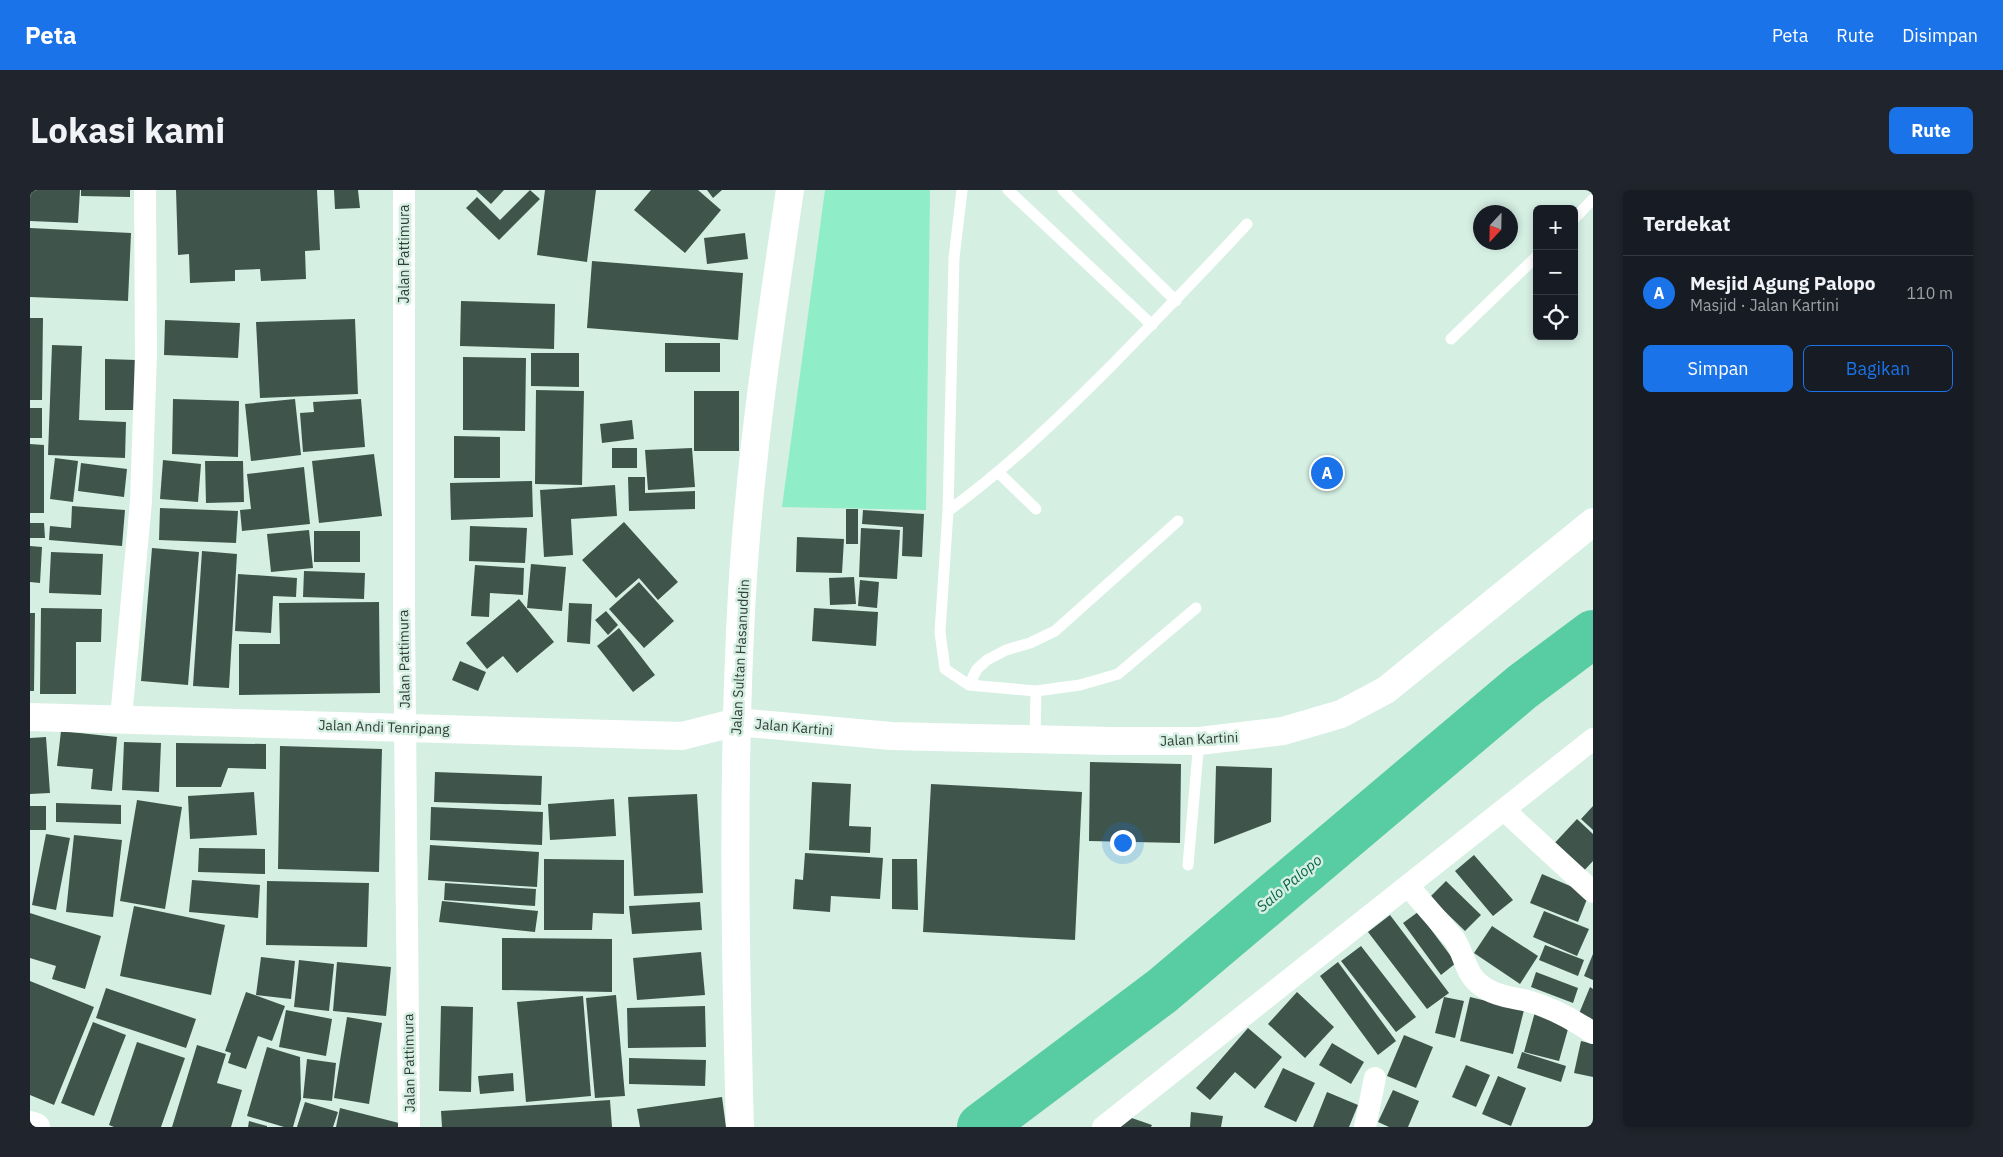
<!DOCTYPE html>
<html lang="id">
<head>
<meta charset="utf-8">
<style>
	:root { --surface:#171b24; --page:#20242c; --text:#f1f3f6; --muted:#9ea1a6; --line:#363941; --accent:#1a73e8 }
	body { margin:0; font-family:"IBM Plex Sans",sans-serif; background:var(--page); color:var(--text) }
	.controls { position:absolute; right:15px; top:15px; display:grid; overflow:hidden; border-radius:8px; box-shadow:0 2px 8px #0003 }
	.controls button { width:45px; height:45px; display:grid; place-items:center; padding:0; border:0; border-bottom:1px solid var(--line); background:var(--surface); color:var(--text); font:25px sans-serif }
	.compass { position:absolute; left:1443px; top:15px; width:45px; height:45px; border-radius:50%; background:var(--surface); box-shadow:0 2px 8px #0003; rotate:202deg }
	.you { position:absolute; left:1092px; top:652px; width:18px; height:18px; margin:-12px; border:4px solid #fff; border-radius:50%; background:#1a73e8; box-shadow:0 0 0 8px #1a73e833 }
	.badge { display:grid; place-items:center; width:32px; height:32px; border-radius:50%; background:var(--accent); color:#fff; font-size:16px; font-weight:700 }
	.pin { position:absolute; translate:-50% -50%; border:2px solid #fff; box-shadow:0 1px 5px #0006 }
	.list { margin:0; padding:0; list-style:none }
	h2 { display:flex; justify-content:space-between; align-items:center; height:65px; margin:0; padding:0 20px; font-size:21px }
	h2 small { font-size:16px; font-weight:400; color:var(--muted) }
	.list li { display:grid; grid-template-columns:32px 1fr auto; gap:15px; align-items:center; box-sizing:border-box; height:75px; padding:0 20px; border-top:1px solid var(--line) }
	.list b { display:block; font-size:19px; white-space:nowrap }
	.list p { margin:0; font-size:16px; white-space:nowrap; color:var(--muted) }
	.list em { font-size:16px; font-style:normal; color:var(--muted) }
	.actions { display:flex; gap:10px; padding:15px 20px }
	.actions a { flex:1; padding:11px 0; border:1px solid var(--accent); border-radius:8px; text-align:center; font-size:18px; color:var(--accent) }
	.actions .main { background:var(--accent); color:#fff }
	.icon { flex:none; width:28px; height:28px; fill:none; stroke:currentColor; stroke-width:2; stroke-linecap:round; stroke-linejoin:round }
	.map { position:relative; flex:none; width:1563px; height:937px; overflow:hidden; border-radius:8px }
	header { display:flex; align-items:center; gap:30px; box-sizing:border-box; height:70px; padding:0 25px; background:var(--accent); color:#fff }
	header strong { font-size:24px }
	nav { display:flex; gap:28px; margin-inline-start:auto; font-size:18px }
	.intro { display:flex; align-items:center; justify-content:space-between; box-sizing:border-box; height:120px; padding:0 30px }
	h1 { margin:0; font-size:35px }
	.button { padding:12px 22px; border-radius:8px; background:var(--accent); color:#fff; font-size:18px; font-weight:700 }
	main { display:flex; gap:30px; padding:0 30px }
	aside { flex:1; background:var(--surface); border-radius:8px; box-shadow:0 2px 8px #0003 }
	.map>svg:first-child { display:block }
	.green { fill:#8feec8 }
	.lines { fill:none; stroke-linecap:round; stroke-linejoin:round }
	.river { stroke:#58cca2; stroke-width:48 }
	.building { fill:#3f554b }
	.service { stroke:#fff; stroke-width:11 }
	.minor { stroke:#fff; stroke-width:22 }
	.tertiary { stroke:#fff; stroke-width:28 }
	.secondary { stroke:#fff; stroke-width:28 }
	.trunk { stroke:#fff; stroke-width:28 }
	.labels { text-anchor:middle; dominant-baseline:central; stroke-width:5; stroke-linejoin:round; paint-order:stroke }
	.street-label { font-size:14px; fill:#333e39; stroke:#d5efe3 }
	.water-label { font-size:15px; font-style:italic; fill:#06664b; stroke:#d5efe3 }
</style>
</head>
<body>
<header>
<strong>Peta</strong>
<nav><a>Peta</a><a>Rute</a><a>Disimpan</a></nav>
</header>
<div class="intro"><h1>Lokasi kami</h1><a class="button">Rute</a></div>
<main>
<div class="map">
<svg width="1563" height="937" viewBox="0 0 1563 937">
	<rect width="100%" height="100%" fill="#d5efe3"/>
	<path class="green" d="M795 0H900L896 320 752 317Z"/>
	<g class="lines">
		<path class="river" d="M951 937 1132 801 1492 497 1563 444"/>
	</g>
	<path class="building" d="M0 0H50L48 33 0 31Z
		M51 0H100V7L51 6Z
		M146 0H287L290 60 275 61 276 89 231 91 230 79 205 80V91L160 93 159 64 148 65Z
		M304 0H328L330 18 305 19Z
		M446 0H474L461 14Z
		M500 0 510 9 469 50 436 18 447 7 470 30Z
		M515 0H566L557 72 507 65Z
		M621 0H668L691 20 655 63 604 20Z
		M677 0H692L683 8Z
		M0 38 101 43 98 111 0 107Z
		M715 43 718 69 677 74 674 48Z
		M562 71 713 83 708 150 557 138Z
		M431 111 525 114 524 159 430 156Z
		M0 128H13L12 210H0Z
		M325 129 328 204 230 208 226 132Z
		M135 130 210 133 208 168 134 165Z
		M635 153H690V182H635Z
		M22 155 52 156 49 230 96 232 95 268 18 265Z
		M501 163H549V197L501 196Z
		M433 167 496 168 495 241 433 240Z
		M75 169 106 170 105 220H75Z
		M506 200 554 201 552 295 505 294Z
		M664 201H709V261H664Z
		M143 209 209 211 208 267 142 264Z
		M265 209 271 265 221 271 215 214Z
		M331 209 335 257 273 262 270 223 284 222 283 212Z
		M0 218H12V248H0Z
		M602 230 604 249 572 253 570 234Z
		M424 246 470 247V288H424Z
		M0 254 14 255V323H0Z
		M582 258H607V278H582Z
		M662 258 665 297 618 300 615 260Z
		M344 264 352 326 289 333 282 271Z
		M25 268 48 271 43 312 20 309Z
		M133 270 171 274 168 312 130 309Z
		M175 271H213L214 312 176 313Z
		M51 273 97 279 94 307 48 301Z
		M274 277 280 334 212 341 210 320 221 319 217 284Z
		M598 287H615V303L665 301V319L599 321Z
		M502 291 503 327 421 330 420 293Z
		M585 295 587 326 541 329 543 365 514 367 510 300Z
		M42 316 95 320 92 356 19 350 20 336 41 338Z
		M130 318 208 321 206 353 129 350Z
		M816 319H828V354H816Z
		M833 320 894 324 892 367 872 366 873 337 832 334Z
		M594 332 648 392 628 410 609 388 586 408 552 370Z
		M0 333H14L15 348H0Z
		M440 336 497 338 495 373 439 371Z
		M831 338 870 340 867 389 829 387Z
		M279 340 283 378 241 382 237 344Z
		M284 341H330V372H284Z
		M767 347 814 349 812 383 766 382Z
		M0 356 12 357 10 393 0 392Z
		M122 358 169 362 158 495 111 491Z
		M172 361 207 364 199 498 163 496Z
		M21 362 73 364 71 405 19 403Z
		M501 374 536 377 532 421 497 418Z
		M445 375 494 378 493 405 460 403 459 427 441 426Z
		M274 381 335 383 334 409 273 407Z
		M208 384 267 388 266 407 243 406 241 443 205 441Z
		M824 387 826 414 800 415 799 388Z
		M830 390 849 392 847 418 828 416Z
		M609 392 644 431 614 458 579 419Z
		M489 409 524 452 487 483 473 466 457 479 436 453Z
		M349 412 350 503 209 505V454H250L249 413Z
		M539 413 562 414 560 454 537 452Z
		M11 418 72 419 71 452H46V504H10Z
		M784 418 848 422 846 456 782 451Z
		M576 421 588 435 578 445 565 430Z
		M0 423H5L4 501H0Z
		M589 438 625 485 603 502 567 456Z
		M430 471 456 482 448 501 422 490Z
		M31 541 87 547 82 601 61 599 63 579 27 576Z
		M16 547 20 603 0 604V548Z
		M94 552 131 553 129 602 92 600Z
		M146 553 236 554V579L198 578 191 597H146Z
		M250 556 352 559 349 682 248 679Z
		M1060 572 1151 574 1150 653 1059 651Z
		M1186 576 1242 578 1241 632 1184 654Z
		M405 582 512 586 511 615 404 612Z
		M782 592 821 594 819 636 841 637 840 663 779 660Z
		M901 594 1052 602 1045 750 893 742Z
		M224 602 227 645 160 649 158 606Z
		M667 604 673 703 604 706 598 607Z
		M584 609 586 646 520 650 518 614Z
		M107 610 152 617 135 719 90 711Z
		M26 613 91 615V634L26 632Z
		M0 616H16V640H0Z
		M1563 616V640L1551 629Z
		M401 617 513 622 512 655 400 650Z
		M1547 629 1563 644V671L1549 686 1520 658Z
		M16 644 40 648 26 720 2 715Z
		M44 645 92 650 83 727 36 722Z
		M400 655 509 662 507 697 398 690Z
		M169 658 235 659V684L168 682Z
		M775 663 853 668 850 709 801 706 800 722 763 719 765 689 773 690Z
		M1444 665 1483 710 1463 726 1425 681Z
		M514 669 594 670V724L563 723 562 740H514Z
		M862 669H887L888 720 862 719Z
		M1512 684 1559 704 1548 732 1500 713Z
		M162 690 230 695 228 728 159 722Z
		M237 691 339 693 337 757 236 755Z
		M1416 691 1451 725 1435 741 1400 707Z
		M415 693 506 699 505 716 414 710Z
		M412 711 508 721 505 742 409 732Z
		M670 712 672 740 602 744 599 716Z
		M104 716 195 735 181 805 90 786Z
		M1514 721 1559 739 1547 766 1503 747Z
		M1388 722 1426 773 1411 785 1373 733Z
		M0 723 71 746 55 799 22 789 26 776 0 768Z
		M1360 725 1419 803 1397 819 1338 742Z
		M1462 736 1508 766 1490 794 1444 763Z
		M472 748 582 749V802L472 800Z
		M1515 755 1554 770 1548 786 1509 770Z
		M1331 756 1386 827 1366 842 1311 771Z
		M671 762 675 805 607 810 603 768Z
		M1563 764V790L1554 786Z
		M231 767 265 771 261 809 226 805Z
		M269 770 304 774 299 821 264 817Z
		M307 772 361 777 356 826 303 821Z
		M1308 772 1366 851 1348 865 1290 786Z
		M1506 782 1548 798 1543 813 1501 797Z
		M0 791 64 817 24 915 0 905Z
		M1560 797 1563 799V833L1548 826Z
		M76 798 166 829 156 858 66 828Z
		M216 802 255 816 242 851 228 846 216 879 198 873 201 863 195 861Z
		M1267 802 1304 837 1275 868 1238 834Z
		M586 805 595 906 565 908 556 808Z
		M553 806 561 906 496 912 487 812Z
		M1414 807 1434 811 1425 848 1405 843Z
		M1440 807 1494 820 1483 864 1430 851Z
		M411 816 443 817 441 902 409 901Z
		M675 816 676 857 598 858 597 818Z
		M256 820 302 829 296 866 249 857Z
		M1505 822 1540 832 1529 871 1494 862Z
		M317 827 352 833 339 914 304 908Z
		M63 832 96 845 64 926 31 913Z
		M1218 838 1252 867 1225 899 1205 882 1180 910 1166 898Z
		M1374 845 1403 857 1386 898 1357 886Z
		M1551 851 1563 854V887L1544 883Z
		M107 852 155 868 131 937H84L79 935Z
		M1302 853 1334 872 1321 894 1289 875Z
		M167 855 196 864 187 893 212 900 201 937H142Z
		M237 857 270 867 271 909 263 937H254L217 926Z
		M1492 862 1536 876 1531 892 1487 878Z
		M599 868 676 870 675 896 599 894Z
		M277 869 306 873 302 911 273 908Z
		M1436 875 1460 885 1446 917 1422 907Z
		M1253 878 1285 893 1266 932 1234 917Z
		M483 883 484 901 450 904 448 886Z
		M1468 886 1496 898 1481 936 1452 924Z
		M1363 900 1389 911 1378 937H1359L1348 932Z
		M1297 902 1328 915 1319 937H1283Z
		M692 907 696 937H610L607 919Z
		M580 910 582 937H412L411 921Z
		M275 912 308 922 303 937H267Z
		M310 918 369 933 368 937H306Z
		M1161 922 1193 926 1191 937H1160Z
		M1093 925 1122 935 1121 937H1089Z
		M219 931 237 936V937H218Z"/>
	<g class="lines">
		<path class="service" d="M932 0 924 68 918 321 910 442 915 479 939 495 1006 501 1050 495 1088 484 1166 418
			M978 0 1122 135
			M1033 0 1146 111
			M1544 29 1563 9
			M1421 149 1507 66
			M969 283 1006 319
			M918 321C977 278 1028 229 1080 177 1126 130 1172 83 1217 34
			M939 495 947 479 957 470 976 460 1000 453 1025 441 1148 331
			M1005 548 1006 501
			M1158 675 1169 551"/>
		<path class="minor" d="M374 0V431L379 937
			M91 528 111 311 116 164 115 0
			M1474 620 1563 702
			M1378 696 1425 750C1434 764 1435 782 1448 793 1463 806 1480 807 1498 811 1520 817 1544 830 1563 843
			M1073 937 1563 549
			M1335 937 1345 888"/>
		<path class="tertiary" d="M0 527 652 546 707 532 861 546 1081 551H1169L1253 541 1311 524 1356 500 1563 332"/>
		<path class="secondary" d="M0 935 6 937"/>
		<path class="trunk" d="M710 937C705 759 702 581 712 403 720 268 740 134 760 0"/>
	</g>
	<g class="labels">
		<g class="street-label">
			<text transform="translate(374 64) rotate(-90)">Jalan Pattimura</text>
			<text transform="translate(710 467) rotate(-87)">Jalan Sultan Hasanuddin</text>
			<text transform="translate(374 469) rotate(-91)">Jalan Pattimura</text>
			<text transform="translate(354 537) rotate(2)">Jalan Andi Tenripang</text>
			<text transform="translate(764 537) rotate(5)">Jalan Kartini</text>
			<text transform="translate(1169 549) rotate(-3)">Jalan Kartini</text>
			<text transform="translate(379 873) rotate(-91)">Jalan Pattimura</text>
		</g>
		<g class="water-label">
			<text transform="translate(1259 693) rotate(-40)">Salo Palopo</text>
		</g>
	</g>
</svg>
<div class="controls">
<button>+</button>
<button>−</button>
<button><svg class="icon" aria-label="locate" viewBox="0 0 24 24"><circle cx="12" cy="12" r="6"/><path d="M12 2v4M12 18v4M2 12h4M18 12h4"/></svg></button>
</div>
<svg class="compass" viewBox="-18 -18 36 36"><path d="M0-13l5 13h-10z" fill="#e53935"/><path d="M0 13l5-13h-10z" fill="#9ea1a6"/></svg>
<div class="you"></div>
<div class="pin badge" style="left:1297px;top:283px">A</div>
</div>
<aside>
<h2>Terdekat<small></small></h2>
<ul class="list">
<li><span class="badge">A</span><div><b>Mesjid Agung Palopo</b><p>Masjid · Jalan Kartini</p></div><em>110 m</em></li>
</ul>
<div class="actions"><a class="main">Simpan</a><a>Bagikan</a></div>
</aside>
</main>
</body>
</html>
